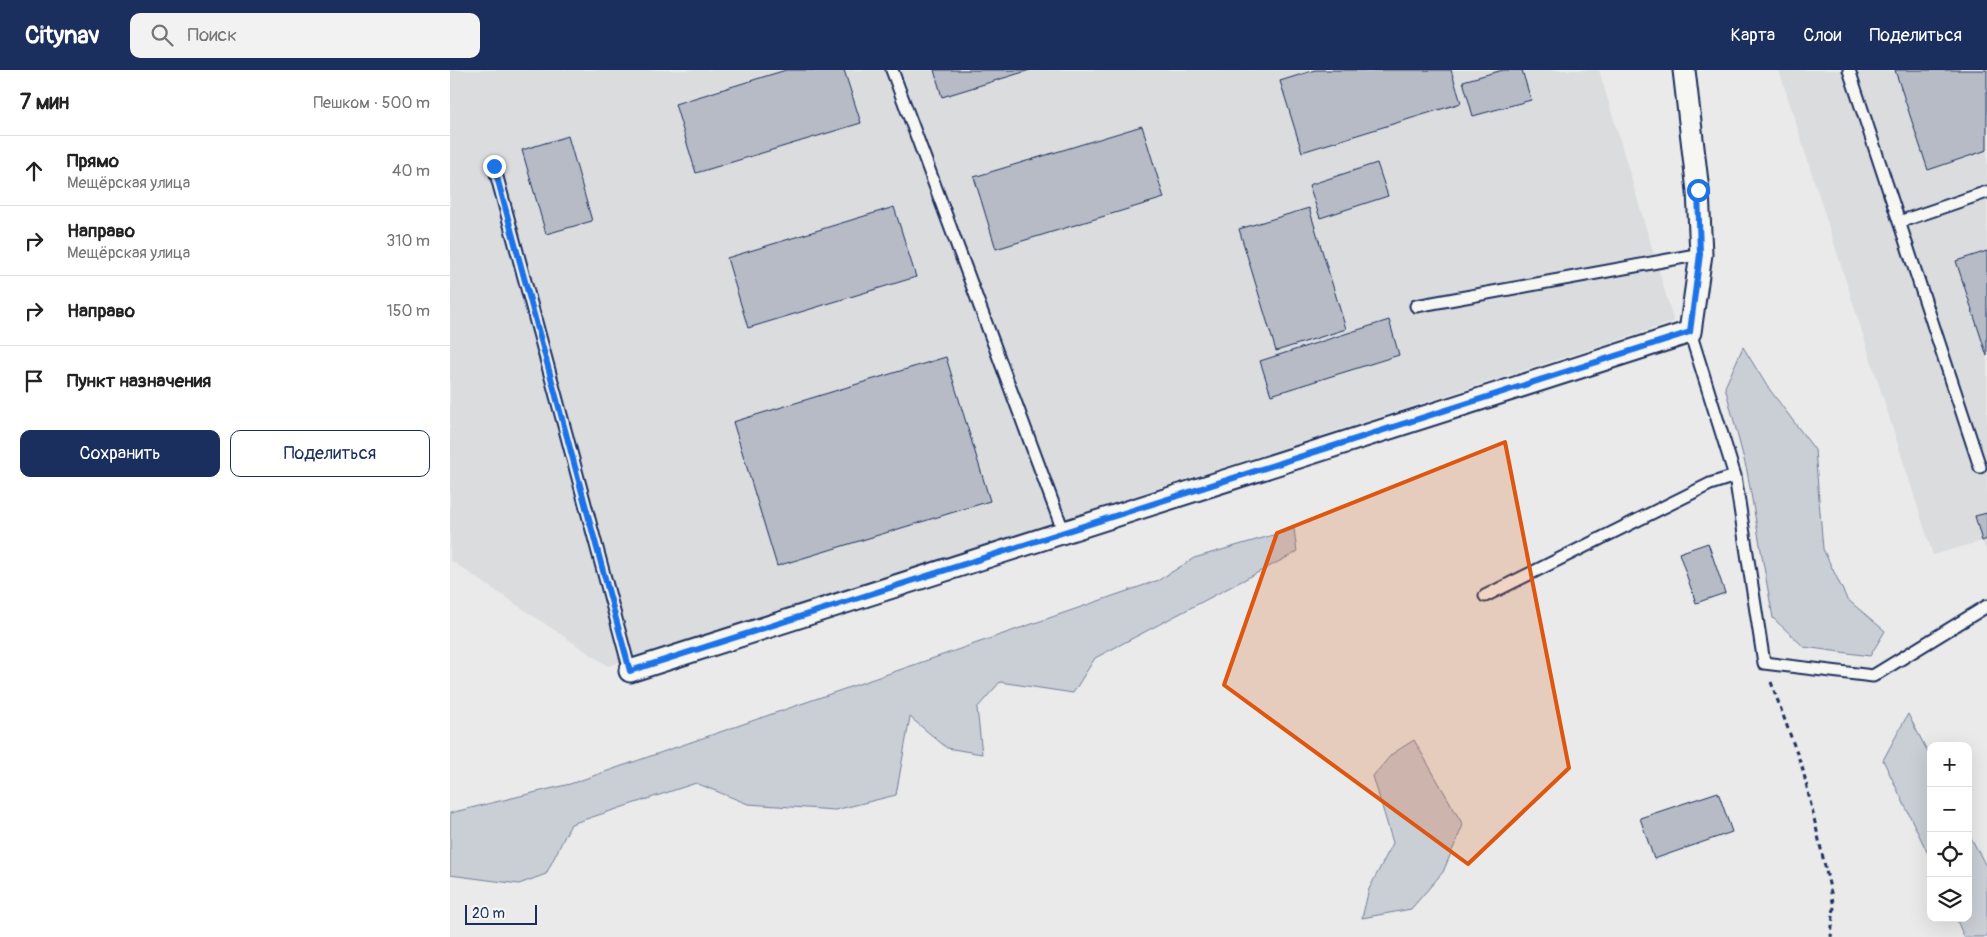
<!DOCTYPE html>
<html lang="ru">
<head>
<meta charset="utf-8">
<style>
	:root { --surface:#fff; --page:#f2f2f2; --text:#222; --muted:#767676; --line:#e0e0e0; --accent:#1b2f5e }
	body { margin:0; font-family:Pangolin,sans-serif; background:var(--page); color:var(--text) }
	.controls { position:absolute; right:15px; bottom:15px; display:grid; overflow:hidden; border-radius:10px; box-shadow:0 5px 20px #0002 }
	.controls button { width:45px; height:45px; display:grid; place-items:center; padding:0; border:0; border-bottom:1px solid var(--line); background:var(--surface); color:var(--text); font:25px sans-serif }
	.scale { position:absolute; left:15px; bottom:12px; width:72px; box-sizing:border-box; padding-left:5px; border:2px solid #1b2f5e; border-top:0; font-size:14px; line-height:18px; white-space:nowrap; color:#1b2f5e; -webkit-text-stroke:4px #f6f6f2; paint-order:stroke }
	.stop { position:absolute; width:15px; height:15px; margin:-11px; border:4px solid #1a73e8; border-radius:50%; background:#fff }
	.stop.end { background:#1a73e8; border-color:#fff; box-shadow:0 1px 5px #0008 }
	.list { margin:0; padding:0; list-style:none }
	h2 { display:flex; justify-content:space-between; align-items:center; height:65px; margin:0; padding:0 20px; font-size:21px }
	h2 small { font-size:16px; font-weight:400; color:var(--muted) }
	.list li { display:grid; grid-template-columns:32px 1fr auto; gap:15px; align-items:center; box-sizing:border-box; height:70px; padding:0 20px; border-top:1px solid var(--line) }
	.list b { display:block; font-size:19px; white-space:nowrap }
	.list p { margin:0; font-size:16px; white-space:nowrap; color:var(--muted) }
	.list em { font-size:16px; font-style:normal; color:var(--muted) }
	.actions { display:flex; gap:10px; padding:15px 20px }
	.actions a { flex:1; padding:11px 0; border:1px solid var(--accent); border-radius:10px; text-align:center; font-size:18px; color:var(--accent) }
	.actions .main { background:var(--accent); color:#fff }
	.icon { flex:none; width:28px; height:28px; fill:none; stroke:currentColor; stroke-width:2; stroke-linecap:round; stroke-linejoin:round }
	.map { position:relative; flex:none; width:1537px; height:867px; overflow:hidden }
	header { display:flex; align-items:center; gap:30px; box-sizing:border-box; height:70px; padding:0 25px; background:var(--accent); color:#fff }
	header strong { font-size:24px }
	nav { display:flex; gap:28px; margin-inline-start:auto; font-size:18px }
	.search { width:350px; height:45px; background:var(--page); display:flex; align-items:center; gap:12px; box-sizing:border-box; padding:0 18px; border-radius:10px; color:var(--muted); font-size:19px }
	main { display:flex }
	aside { flex:1; background:var(--surface) }
	.map>svg:first-child { display:block }
	.built { fill:#dadcde }
	.green { fill:#caced5; stroke:#727e9a }
	.building { fill:#b6bbc6; stroke:#1b2f5e }
	.lines { fill:none; stroke-linecap:round; stroke-linejoin:round }
	.service-casing { stroke:#1b2f5e; stroke-width:15 }
	.minor-casing { stroke:#1b2f5e; stroke-width:25 }
	.path { stroke:#1b2f5e; stroke-width:3; stroke-dasharray:5 4; stroke-linecap:butt }
	.service { stroke:#f6f6f2; stroke-width:11 }
	.minor { stroke:#f6f6f2; stroke-width:21 }
	.route { stroke:#1a73e8; stroke-width:6 }
	.marked { fill:#de5710; fill-opacity:0.2; stroke:#de5710; stroke-width:4; stroke-linejoin:round }
</style>
</head>
<body>
<header>
<strong>Citynav</strong>
<div class="search"><svg class="icon" aria-label="search" viewBox="0 0 24 24"><circle cx="10" cy="10" r="6"/><path d="M15 15l6 6"/></svg>Поиск</div>
<nav><a>Карта</a><a>Слои</a><a>Поделиться</a></nav>
</header>
<main>
<aside>
<h2>7 мин<small>Пешком · 500 m</small></h2>
<ul class="list">
<li><svg class="icon" aria-label="ahead" viewBox="0 0 24 24"><path d="M12 20V5M6 11l6-6 6 6"/></svg><div><b>Прямо</b><p>Мещёрская улица</p></div><em>40 m</em></li>
<li><svg class="icon" aria-label="right" viewBox="0 0 24 24"><path d="M7 20v-9h11M14 6l5 5-5 5"/></svg><div><b>Направо</b><p>Мещёрская улица</p></div><em>310 m</em></li>
<li><svg class="icon" aria-label="right" viewBox="0 0 24 24"><path d="M7 20v-9h11M14 6l5 5-5 5"/></svg><div><b>Направо</b></div><em>150 m</em></li>
<li><svg class="icon" aria-label="arrive" viewBox="0 0 24 24"><path d="M6 21V4h12l-3 4 3 4H6"/></svg><div><b>Пункт назначения</b></div></li>
</ul>
<div class="actions"><a class="main">Сохранить</a><a>Поделиться</a></div>
</aside>
<div class="map">
<svg width="1537" height="867" viewBox="0 0 1537 867">
	<rect width="100%" height="100%" fill="#e9eae9"/>
	<filter id="ink" filterUnits="userSpaceOnUse"><feTurbulence type="fractalNoise" baseFrequency=".02" numOctaves="2"/><feDisplacementMap in="SourceGraphic" scale="10" xChannelSelector="R" yChannelSelector="G"/><feConvolveMatrix kernelMatrix="1 2 1 2 8 2 1 2 1" color-interpolation-filters="sRGB"/></filter>
	<g filter="url(#ink)">
		<path class="built" d="M0 0H1149L1224 252 158 596 0 490Z
			M1329 0H1537V482L1532 471 1483 485Z"/>
		<path class="green" d="M1293 277 1317 316 1365 380 1373 479 1397 529 1435 561 1420 586 1354 577 1323 548 1297 401 1275 317Z
			M844 459 847 482 645 588 623 623 550 612 527 638 532 684 497 678 460 647 446 725 385 740 298 734 246 713 121 754 96 804 69 814 0 805V743L120 714 709 510 744 488Z
			M1458 644 1481 688V790L1433 690Z
			M964 670 1013 755 993 802 961 839 912 848 919 819 943 773 923 706 942 684Z
			M1518 762 1537 798V867H1514L1506 848H1518Z"/>
		<path class="building" d="M336 0H394L411 53 246 103 225 34Z
			M484 0H580L492 27Z
			M865 0H1001L1011 33 852 82 830 11Z
			M1053 0H1072L1081 30 1023 46 1013 11Z
			M1445 0H1537V80L1478 100Z
			M692 56 714 128 546 179 524 107Z
			M118 66 142 151 96 164 72 80Z
			M927 93 938 126 870 148 859 115Z
			M444 137 466 207 298 258 277 188Z
			M859 138 896 259 826 281 789 159Z
			M1537 181V286L1506 191Z
			M939 250 949 285 821 325 810 291Z
			M496 287 540 431 327 496 283 352Z
			M1537 443V469L1532 471 1525 446Z
			M1258 473 1275 523 1246 533 1229 483Z
			M1268 722 1282 762 1204 789 1190 748Z"/>
		<g class="lines">
			<g class="service-casing">
				<path id="service" d="M442 0 614 463
					M1399 0 1530 397
					M44 96 180 601
					M1449 152 1537 122
					M966 236 1251 184
					M1285 406 1314 593 1423 606 1537 536
					M1035 526 1260 414 1285 406 1240 262"/>
			</g>
			<g class="minor-casing">
				<path id="minor" d="M180 601 1240 262 1251 184 1248 121 1234 0"/>
			</g>
			<path class="path" d="M1321 612 1353 700 1384 836 1381 867"/>
			<use href="#service" class="service"/>
			<use href="#minor" class="minor"/>
		</g>
	</g>
	<g class="lines" filter="url(#ink)">
		<path class="route" d="M44 96 180 601 1240 262 1250 184 1248 120"/>
	</g>
	<path class="marked" d="M1055 372 1119 698 1018 794 774 615 827 463Z"/>
</svg>
<div class="controls">
<button>+</button>
<button>−</button>
<button><svg class="icon" aria-label="locate" viewBox="0 0 24 24"><circle cx="12" cy="12" r="6"/><path d="M12 2v4M12 18v4M2 12h4M18 12h4"/></svg></button>
<button><svg class="icon" aria-label="layers" viewBox="0 0 24 24"><path d="M12 4l9 5-9 5-9-5zM3 14l9 5 9-5"/></svg></button>
</div>
<div class="scale">20 m</div>
<div class="stop" style="left:1248px;top:120px"></div>
<div class="stop end" style="left:44px;top:96px"></div>
</div>
</main>
</body>
</html>
